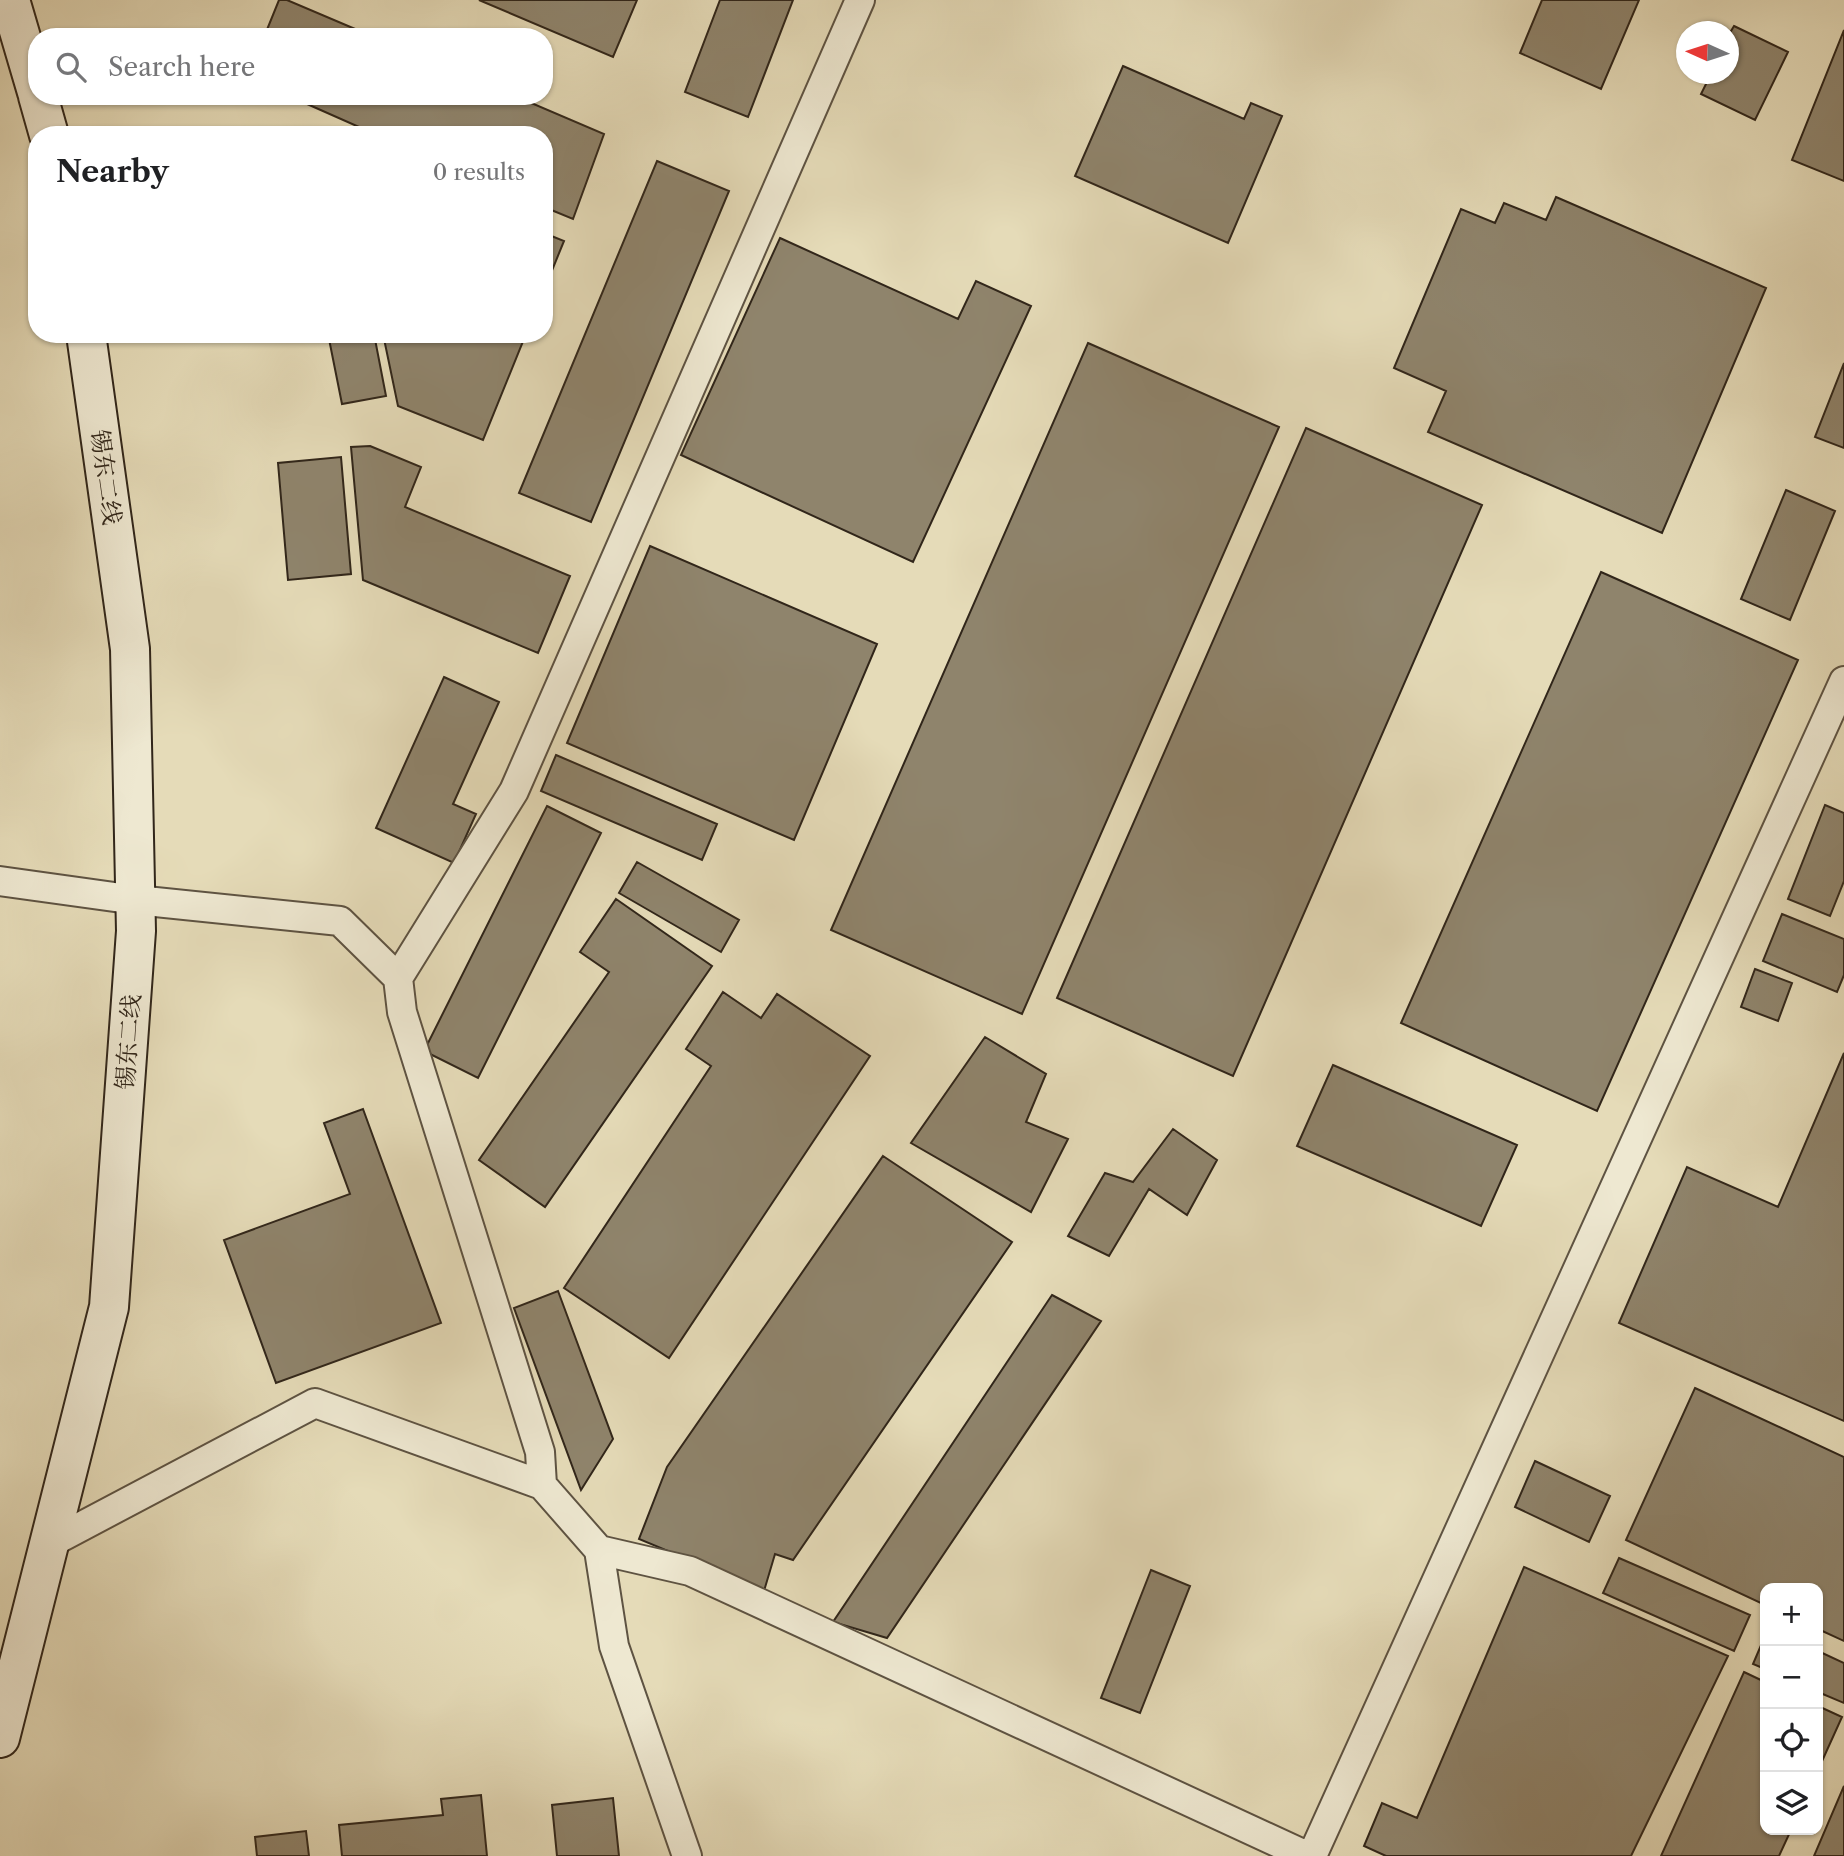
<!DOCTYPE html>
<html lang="en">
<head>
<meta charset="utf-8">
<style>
	:root { --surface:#fff; --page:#f2f2f2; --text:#202124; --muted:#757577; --line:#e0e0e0 }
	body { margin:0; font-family:"Libre Caslon Text","Noto Serif SC",serif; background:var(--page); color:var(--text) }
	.controls { position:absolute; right:21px; bottom:21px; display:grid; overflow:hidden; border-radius:14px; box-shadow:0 2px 5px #0004 }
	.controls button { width:63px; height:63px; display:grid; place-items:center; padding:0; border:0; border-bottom:2px solid var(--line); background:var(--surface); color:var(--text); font:35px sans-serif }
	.compass { position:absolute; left:1676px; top:21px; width:63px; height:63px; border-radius:50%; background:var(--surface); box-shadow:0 2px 5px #0004; rotate:273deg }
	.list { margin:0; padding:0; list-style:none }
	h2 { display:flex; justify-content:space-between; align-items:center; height:91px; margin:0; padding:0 28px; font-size:30px }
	h2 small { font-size:23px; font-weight:400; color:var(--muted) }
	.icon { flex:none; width:38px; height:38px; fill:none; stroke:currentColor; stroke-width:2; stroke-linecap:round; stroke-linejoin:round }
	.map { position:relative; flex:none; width:1844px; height:1856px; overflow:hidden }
	.search { position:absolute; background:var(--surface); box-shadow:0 2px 5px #0004; left:28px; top:28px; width:525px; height:77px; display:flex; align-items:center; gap:18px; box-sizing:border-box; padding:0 24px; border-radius:28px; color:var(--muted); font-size:26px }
	.panel { position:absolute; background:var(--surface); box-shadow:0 2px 5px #0004; left:28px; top:126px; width:525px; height:217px; border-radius:28px }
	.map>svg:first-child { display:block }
	.building { fill:#8f846c; stroke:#31261a; stroke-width:2 }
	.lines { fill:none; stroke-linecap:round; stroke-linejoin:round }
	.street-casing { stroke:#5e5342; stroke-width:32 }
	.secondary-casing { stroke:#31261a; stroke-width:42 }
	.street { stroke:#eee8d1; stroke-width:28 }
	.secondary { stroke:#eee8d1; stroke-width:38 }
	.labels { text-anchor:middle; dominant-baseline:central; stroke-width:7; stroke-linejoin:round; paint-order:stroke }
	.street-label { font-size:24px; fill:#31261a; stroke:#eee8d1 }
</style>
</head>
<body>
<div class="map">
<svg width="1844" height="1856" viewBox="0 0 1844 1856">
	<rect width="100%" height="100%" fill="#e5dbb8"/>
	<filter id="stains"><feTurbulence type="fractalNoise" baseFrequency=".00286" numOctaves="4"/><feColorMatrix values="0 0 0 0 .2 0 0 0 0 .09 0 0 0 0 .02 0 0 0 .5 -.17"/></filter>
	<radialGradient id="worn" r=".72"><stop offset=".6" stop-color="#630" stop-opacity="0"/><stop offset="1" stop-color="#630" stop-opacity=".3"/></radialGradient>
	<path class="building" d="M279 0H287L374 37H264Z
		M479 0H637L613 57Z
		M720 0H793L748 117 685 92Z
		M1542 0H1639L1601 89 1520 53Z
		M1734 26 1788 52 1755 120 1701 94 1711 74H1728V36Z
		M1844 30V181L1792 160Z
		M1123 66 1244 119 1251 103 1282 116 1228 243 1075 176Z
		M289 96H515L604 134 573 219 544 207V135H377Z
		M657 161 729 191 591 522 519 493Z
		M1556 197 1766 288 1662 533 1428 432 1446 391 1394 368 1461 209 1495 223 1504 203 1546 220Z
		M544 233 564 241 544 290Z
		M780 238 958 319 976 281 1031 306 913 562 681 455Z
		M328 334H374L386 396 342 404Z
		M383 334H526L483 440 398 406Z
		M1088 343 1279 427 1022 1014 831 930Z
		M1844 363V448L1815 437Z
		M1306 428 1482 505 1233 1076 1057 998Z
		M370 446 421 467 405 507 570 576 538 653 363 580 351 447Z
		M341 457 351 574 288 580 278 463Z
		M1786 490 1835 511 1790 620 1741 599Z
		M650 546 877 644 794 840 567 743Z
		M1601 572 1798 660 1597 1111 1401 1023Z
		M444 677 499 702 453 804 476 814 454 863 376 828Z
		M556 755 717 824 702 860 541 791Z
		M1825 805 1844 813V881L1830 916 1788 899Z
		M547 806 601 833 478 1078 424 1051Z
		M637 862 739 920 721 952 619 893Z
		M616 899 712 966 545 1207 479 1160 609 972 580 952Z
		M1782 914 1844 939V975L1837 992 1763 961Z
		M1755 969 1792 983 1778 1021 1741 1007Z
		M723 992 761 1018 777 994 870 1056 669 1358 564 1288 711 1066 686 1049Z
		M985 1037 1046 1074 1026 1122 1068 1139 1031 1212 911 1143Z
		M1844 1053V1421L1619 1323 1687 1167 1778 1207Z
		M1333 1065 1517 1145 1481 1226 1297 1146Z
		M363 1109 441 1323 276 1383 224 1240 350 1194 324 1123Z
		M1173 1129 1217 1160 1187 1215 1149 1189 1109 1256 1068 1236 1105 1173 1133 1182Z
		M883 1156 1012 1242 793 1560 775 1554 764 1591 639 1539 667 1467Z
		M558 1291 613 1439 581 1490 514 1308Z
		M1052 1295 1101 1321 887 1638 833 1622Z
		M1695 1388 1844 1457V1641L1818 1629V1588H1765V1605L1626 1540Z
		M1535 1461 1610 1496 1589 1542 1515 1507Z
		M1619 1558 1750 1615 1734 1651 1603 1593Z
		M1524 1567 1728 1656 1631 1856H1386L1364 1846 1382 1803 1417 1818Z
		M1151 1570 1190 1586 1140 1713 1101 1698Z
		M1765 1636V1669L1753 1664Z
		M1818 1651 1844 1663V1703L1818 1692Z
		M1744 1672 1765 1682V1830H1791L1779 1856H1661Z
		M1818 1706 1842 1717 1818 1770Z
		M1844 1786V1856H1814Z
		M481 1795 487 1856H342L339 1825 443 1815 441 1799Z
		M613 1798 619 1856H557L552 1805Z
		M306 1831 309 1856H257L255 1837Z"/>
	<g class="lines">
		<g class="street-casing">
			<path id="street" d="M0 881 136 900 340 921 398 978
				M542 1485 540 1452 402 1012 398 978 514 791 860 0
				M50 1543 315 1403 542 1485 599 1550 614 1646 687 1856
				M599 1550 690 1571 1307 1856
				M1312 1856 1844 681"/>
		</g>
		<g class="secondary-casing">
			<path id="secondary" d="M10 0 37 92
				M38 96 49 135
				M0 1738 109 1307 136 931 130 649 86 334"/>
		</g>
		<use href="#street" class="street"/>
		<use href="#secondary" class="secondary"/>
	</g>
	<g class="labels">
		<g class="street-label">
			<text transform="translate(106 477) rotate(82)">锡东二线</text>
			<text transform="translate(128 1042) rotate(-86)">锡东二线</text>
		</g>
	</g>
	<rect width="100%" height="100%" filter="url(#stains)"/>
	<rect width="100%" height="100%" fill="url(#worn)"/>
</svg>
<div class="controls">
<button>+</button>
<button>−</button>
<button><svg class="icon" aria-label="locate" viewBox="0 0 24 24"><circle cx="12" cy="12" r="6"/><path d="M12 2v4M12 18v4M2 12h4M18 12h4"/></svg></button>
<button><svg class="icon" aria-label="layers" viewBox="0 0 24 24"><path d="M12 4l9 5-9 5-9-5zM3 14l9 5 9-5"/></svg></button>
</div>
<svg class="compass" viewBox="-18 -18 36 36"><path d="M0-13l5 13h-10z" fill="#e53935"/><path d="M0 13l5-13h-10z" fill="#757577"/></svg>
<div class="search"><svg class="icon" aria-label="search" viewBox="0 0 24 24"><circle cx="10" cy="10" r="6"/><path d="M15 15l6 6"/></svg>Search here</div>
<section class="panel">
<h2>Nearby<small>0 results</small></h2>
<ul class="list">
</ul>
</section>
</div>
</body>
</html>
